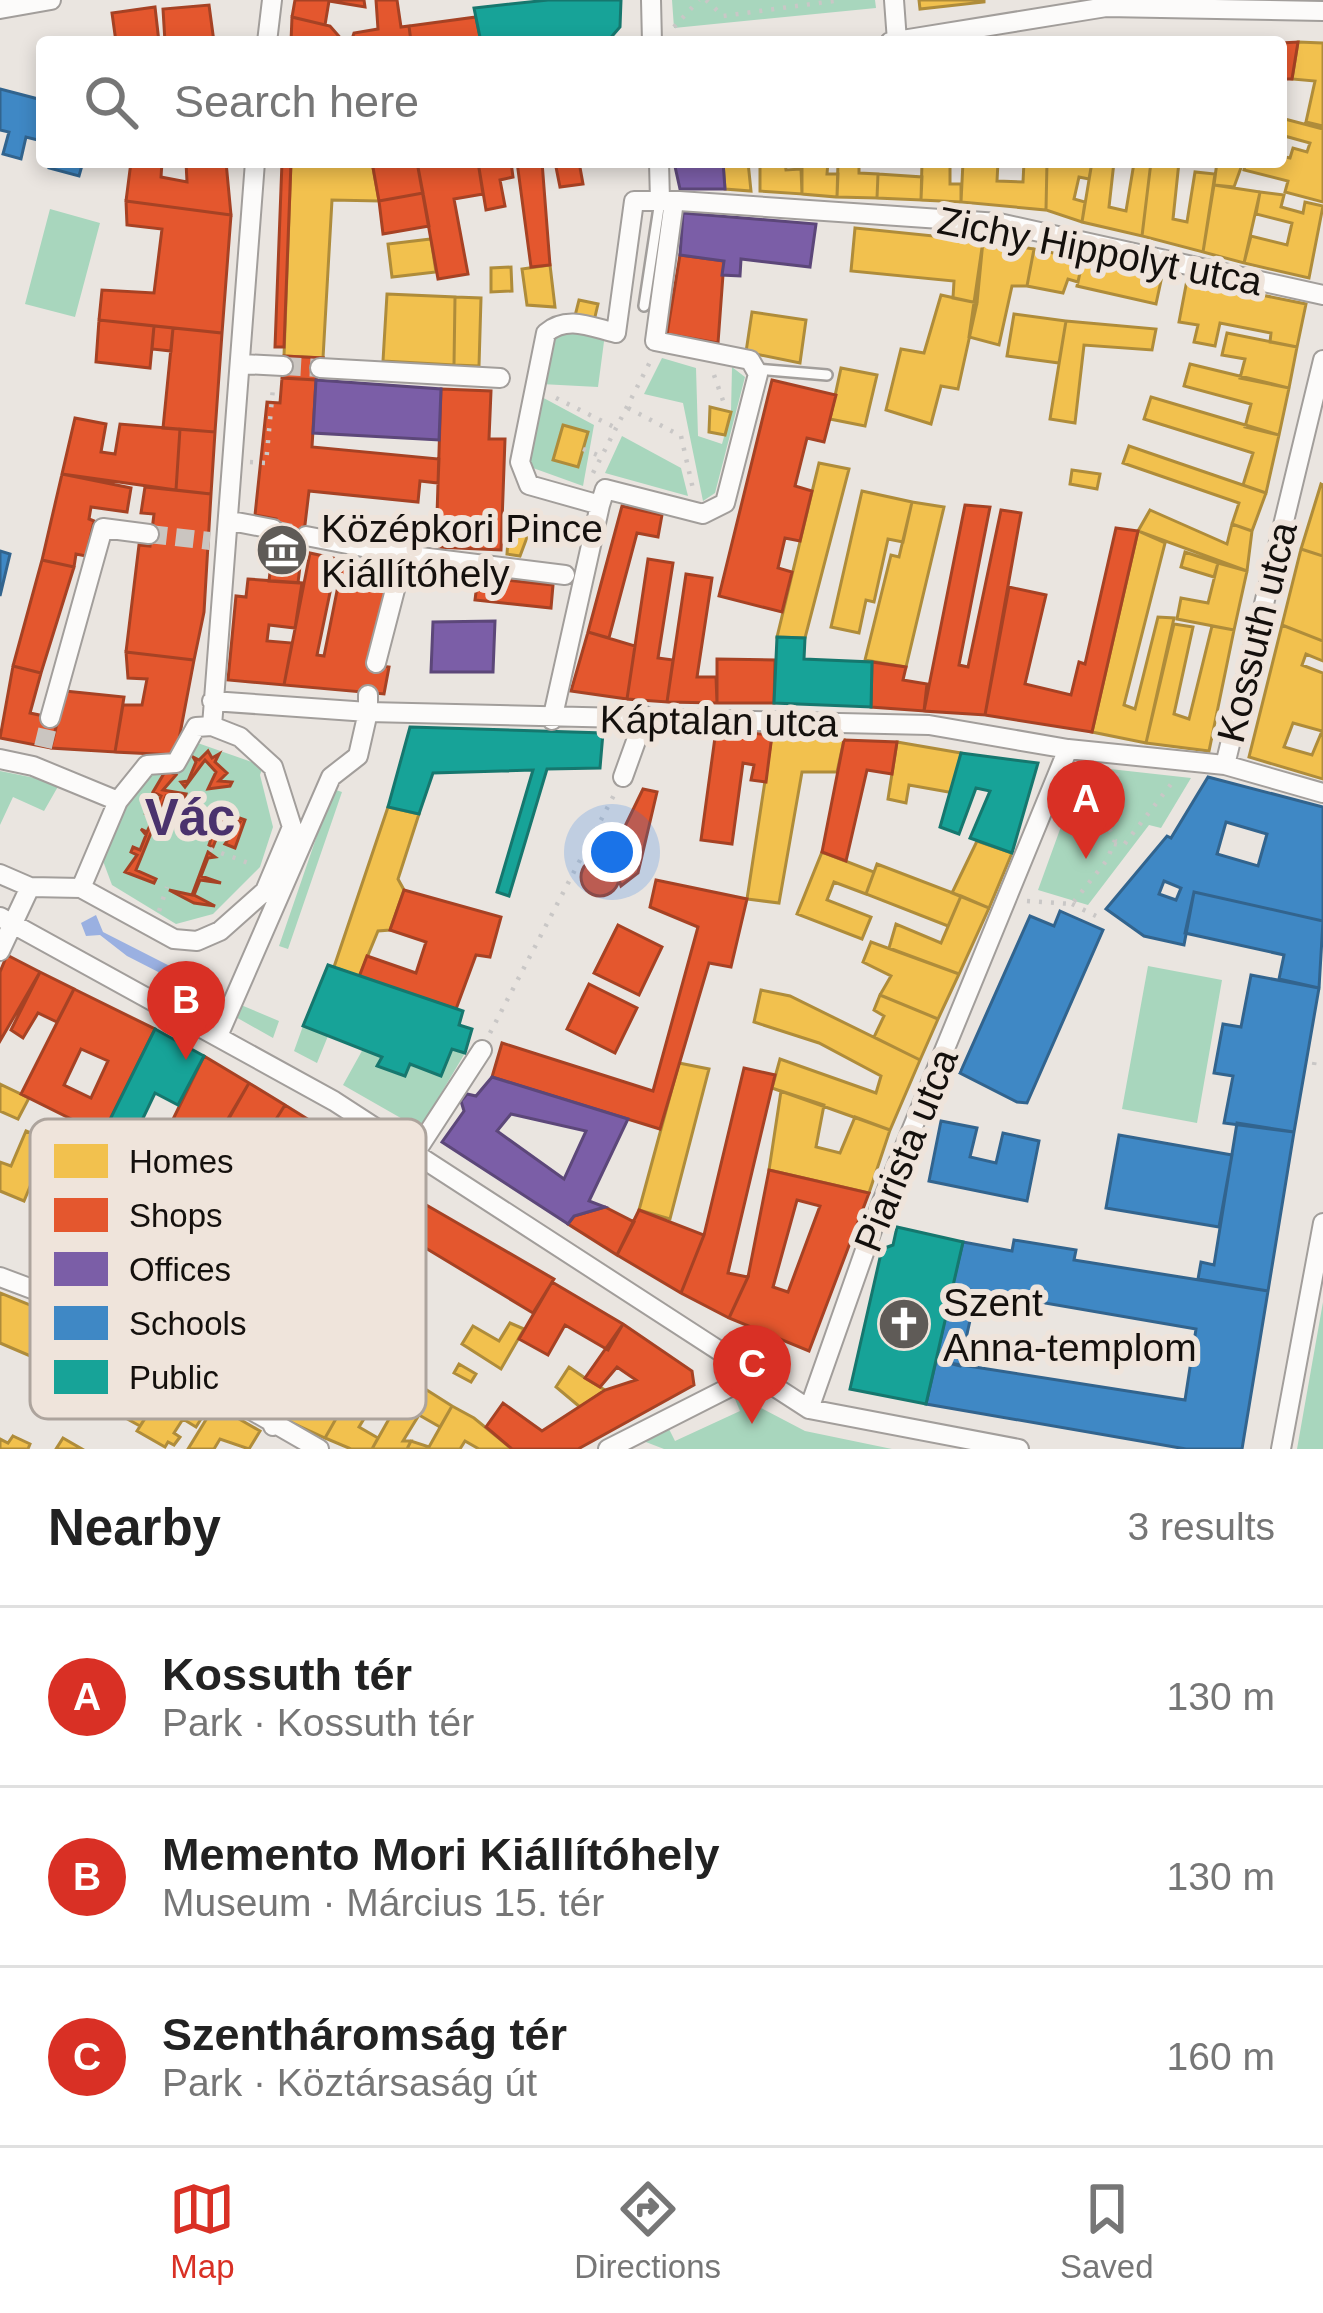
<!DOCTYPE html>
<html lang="en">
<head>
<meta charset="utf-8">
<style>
	:root { --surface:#fff; --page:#f2f2f2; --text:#222; --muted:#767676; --line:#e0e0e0; --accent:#d93025 }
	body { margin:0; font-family:Helvetica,sans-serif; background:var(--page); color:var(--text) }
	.you { position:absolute; left:612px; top:852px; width:42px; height:42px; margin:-30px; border:9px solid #fff; border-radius:50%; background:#1a73e8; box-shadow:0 0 0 18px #1a73e833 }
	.badge { display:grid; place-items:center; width:78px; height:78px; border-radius:50%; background:var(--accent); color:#fff; font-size:39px; font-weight:700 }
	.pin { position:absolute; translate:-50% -99px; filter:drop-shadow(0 3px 6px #0008) }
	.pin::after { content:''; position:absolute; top:63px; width:42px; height:36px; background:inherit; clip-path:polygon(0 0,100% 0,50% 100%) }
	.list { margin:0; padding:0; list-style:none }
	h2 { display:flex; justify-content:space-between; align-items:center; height:156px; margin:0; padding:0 48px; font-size:51px }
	h2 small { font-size:39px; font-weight:400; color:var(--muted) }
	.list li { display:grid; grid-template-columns:78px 1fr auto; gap:36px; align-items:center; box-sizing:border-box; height:180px; padding:0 48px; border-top:3px solid var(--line) }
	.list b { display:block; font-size:45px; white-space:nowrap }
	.list p { margin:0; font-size:39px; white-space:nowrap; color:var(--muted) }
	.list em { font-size:39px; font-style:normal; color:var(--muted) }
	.icon { flex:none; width:66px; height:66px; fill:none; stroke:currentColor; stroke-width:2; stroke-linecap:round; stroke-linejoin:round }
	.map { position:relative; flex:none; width:1323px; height:1449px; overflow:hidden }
	.search { position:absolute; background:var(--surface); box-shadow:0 6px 18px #0003; left:36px; right:36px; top:36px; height:132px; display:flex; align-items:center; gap:30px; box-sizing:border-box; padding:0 42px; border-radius:12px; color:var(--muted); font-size:45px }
	.sheet { height:696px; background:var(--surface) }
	nav { display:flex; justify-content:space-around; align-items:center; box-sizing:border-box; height:168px; border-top:3px solid var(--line); background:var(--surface); font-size:33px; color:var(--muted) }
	nav a { display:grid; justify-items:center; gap:6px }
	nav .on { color:var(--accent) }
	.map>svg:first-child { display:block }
	.green { fill:#a8d6bd }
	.water { fill:#9ab0e1 }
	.homes { fill:#f2c14e; stroke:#af8c3a; stroke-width:3; fill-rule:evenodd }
	.shops { fill:#e4572e; stroke:#a64224; stroke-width:3; fill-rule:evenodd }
	.offices { fill:#7b5ea7; stroke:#5c4779; stroke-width:3; fill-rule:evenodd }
	.schools { fill:#3f88c5; stroke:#32648e; stroke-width:3; fill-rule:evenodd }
	.public { fill:#17a398; stroke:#16776e; stroke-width:3 }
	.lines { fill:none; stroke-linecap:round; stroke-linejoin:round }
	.street-tunnel { stroke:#cac5c0; stroke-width:18; stroke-dasharray:18 9; stroke-linecap:butt }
	.lane-casing { stroke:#a29e9b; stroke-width:14 }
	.street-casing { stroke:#a29e9b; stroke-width:22 }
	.path { stroke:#c9c7c6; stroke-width:4.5; stroke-dasharray:3 9; stroke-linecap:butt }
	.lane { stroke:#fcfbfa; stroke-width:9 }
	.street { stroke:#fcfbfa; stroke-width:18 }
	.labels { text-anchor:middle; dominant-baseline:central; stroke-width:12; stroke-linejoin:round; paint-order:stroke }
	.street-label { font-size:39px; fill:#14100d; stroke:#efe4db }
	.poi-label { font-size:39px; fill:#14100d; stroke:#efe4db; text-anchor:start }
	.district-label { font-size:51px; font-weight:bold; fill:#4a326d; stroke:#efe4db }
	.key { fill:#efe4db; stroke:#ada49d; stroke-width:3 }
	.key-label { font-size:33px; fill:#14100d }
</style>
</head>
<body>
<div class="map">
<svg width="1323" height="1449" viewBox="0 0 1323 1449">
	<rect width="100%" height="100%" fill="#eae5e0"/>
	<path class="green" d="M672 0H875L876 8 674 28Z
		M50 209 100 223 75 317 25 304Z
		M560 329 605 334 598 387 541 384 550 338Z
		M662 358 696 368 698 436 722 444 731 412 732 367 745 377 715 493 703 501 683 403 644 394Z
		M538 395 594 425 583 486 533 468 529 456Z
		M622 436 681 468 688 496 605 473Z
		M192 741 263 766 260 775 273 827 260 867 213 914 176 924 112 885 100 853 146 771Z
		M1083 766 1191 778 1161 828 1149 825 1088 905 1038 890Z
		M0 771 60 783 44 811 13 797 0 825Z
		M333 789 342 792 288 949 279 946Z
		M1148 966 1222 980 1197 1123 1122 1109Z
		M241 1005 279 1021 273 1038 234 1016Z
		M303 1026 328 1036 317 1063 294 1051Z
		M363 1049 382 1057 378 1066 404 1076 410 1064 441 1076 452 1049 465 1053 420 1129 343 1085Z
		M1323 1302V1449H1297Z
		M740 1397 805 1431 892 1449H664L638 1439 663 1417 675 1441 740 1411 735 1399Z"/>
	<path class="water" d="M96 915 103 932 215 989 217 1002 127 956 100 935 86 936 81 923Z"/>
	<path class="homes" d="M919 0H984V2L920 9Z
		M1298 42 1323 43V126L1306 122 1315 81 1292 79Z
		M1281 118 1323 129V202L1285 192 1288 181 1244 170 1246 162H1281V156L1290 158 1293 148 1307 152 1310 143 1281 135Z
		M291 162H372L379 201 332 200 323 358 284 356Z
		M723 162H748L751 191 725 189Z
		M760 162H785L786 170 801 169 802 194 760 191Z
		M802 162H828L827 174H838L837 197 802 194Z
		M838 162H859V173L878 174 877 198 837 197Z
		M922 162H950V184H961V202L921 200Z
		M963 162H998L997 181 1023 182 1024 162H1047L1046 210 961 202Z
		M1047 162H1092L1089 179 1079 177 1074 199 1085 202 1082 222 1046 210Z
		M1092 162H1114L1109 207 1126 211 1134 163 1126 162H1151L1142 236 1082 222Z
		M1151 162H1179L1173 219 1187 222 1195 172 1215 174 1203 252 1142 236Z
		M1217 162H1243L1234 187 1214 185Z
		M878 174 922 177 921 200 877 198Z
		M1214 185 1260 192 1244 263 1203 252Z
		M1260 192 1284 195 1281 207 1303 213 1305 202 1323 206 1309 278 1244 263 1251 236 1287 245 1292 223 1256 214Z
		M855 228 983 241 977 303 953 298 954 281 851 271Z
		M431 239 436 272 392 277 388 244Z
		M983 241 1034 249 1027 286H1012L999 345 969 337Z
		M1034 249 1083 259 1078 282 1068 279 1063 293 1027 286Z
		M1083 259 1162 276 1156 304 1077 286Z
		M550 265 555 307 527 305 522 269Z
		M511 267 512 291 491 292V268Z
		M1187 280 1306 304 1297 347 1270 342 1271 333 1220 323 1215 346 1194 342 1198 325 1179 322Z
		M387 294 455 297 454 365 383 361Z
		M941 295 977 303 958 389 941 386 931 424 886 410 901 349 924 353Z
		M455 297 481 298 479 366 454 365Z
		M579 300 598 304 594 321 575 316Z
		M752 312 806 320 800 363 746 352Z
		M1014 314 1066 321 1059 363 1007 356Z
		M1066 321 1156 329 1152 350 1084 345 1075 423 1050 419Z
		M1227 333 1297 347 1289 388 1240 378 1245 359 1222 355Z
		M1190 364 1289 388 1279 435 1245 427 1251 404 1184 386Z
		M841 368 877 375 865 426 830 419Z
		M1151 397 1279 435 1266 493 1243 485 1253 453 1144 419Z
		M710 407 731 412 725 435 709 432Z
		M563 425 588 432 578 467 553 460Z
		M1129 446 1266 493 1252 531 1232 524 1239 503 1123 463Z
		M819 463 849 469 805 638 777 637Z
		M1072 470 1100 474 1097 489 1070 484Z
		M1321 484 1323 485V556L1301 549Z
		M862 491 912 502 903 542 888 539 874 602 866 600 859 633 831 627Z
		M912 502 944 507 906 667 865 660 891 555 899 557Z
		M1150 510 1227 544 1232 524 1252 531 1247 571 1138 531Z
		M509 526 529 532 520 556 507 554Z
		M1138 531 1165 543 1124 705 1135 709 1158 617 1174 618 1146 743 1092 732Z
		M1301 549 1323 556V641L1282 625Z
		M1185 552 1218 563 1214 577 1181 567Z
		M1218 563 1247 571 1234 630 1177 619 1181 598 1208 603Z
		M1174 624 1193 627 1174 714 1189 719 1212 626 1234 630 1209 751 1146 743Z
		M1282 625 1323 641V661L1306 654 1302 665 1323 673V779L1249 757ZM1293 723 1322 731 1312 755 1284 747Z
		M772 735 844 740 837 772H802L779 903 747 899Z
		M897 742 961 753 954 793 909 785 906 803 888 799Z
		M388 807 419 814 398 879 404 890 390 930 378 931 359 977 334 967Z
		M977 841 1012 853 989 908 952 893Z
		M822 852 874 872 866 894 834 882 827 900 871 917 862 939 797 914Z
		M877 864 961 896 948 926 866 894Z
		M961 896 989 908 959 974 889 948 896 924 941 943Z
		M871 942 959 974 938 1019 880 995 891 976 863 962Z
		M761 990 790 996 920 1060 890 1130 772 1088 780 1059 876 1093 881 1076 819 1043 754 1022Z
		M880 995 938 1019 920 1060 874 1037 884 1016 874 1010Z
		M679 1063 709 1069 670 1219 639 1210Z
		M0 1084 29 1098 18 1119 0 1111Z
		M781 1091 824 1105 816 1147 840 1153 855 1117 890 1130 869 1193 769 1170Z
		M26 1131 49 1141 24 1201 0 1191V1162L11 1166Z
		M0 1293 80 1325 63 1370 0 1343Z
		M510 1323 524 1329 501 1369 462 1344 473 1326 499 1341Z
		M374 1352 415 1374 392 1413 373 1404 359 1427 378 1438 372 1449H351L325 1438Z
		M317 1356 353 1377 344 1392 333 1388 321 1409 337 1417 325 1438 284 1419Z
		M459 1364 476 1374 471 1382 454 1373Z
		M569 1367 585 1378 605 1390 580 1407 556 1387Z
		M171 1378 211 1403 196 1427 183 1419 174 1433 180 1437 174 1445 168 1442 165 1447 137 1431Z
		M411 1380 452 1406 440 1427 419 1415 403 1441H411L407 1449H372Z
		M130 1404 147 1415 140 1426 122 1416Z
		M215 1405 260 1431 249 1449 220 1439 214 1449H188Z
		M452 1406 474 1418 512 1449H479L465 1441 460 1449H407L411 1441 429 1447Z
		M13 1436 30 1444 28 1449H0V1439L8 1443Z
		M63 1438 82 1449H56Z"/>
	<path class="shops" d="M295 0H364L365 7 329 1 325 25 292 17Z
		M376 0H397L401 27 409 26 411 42H351L354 33 378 29Z
		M209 5 214 42H165L163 9Z
		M155 7 159 42H116L112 13Z
		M292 17 330 26 344 42H291Z
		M476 17 481 42H411L409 26Z
		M1298 42 1292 79H1281V43Z
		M131 162H162L161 177 187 182 186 162H226L231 215 126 201Z
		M282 162H291L284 347H275Z
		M372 162H417L423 193 379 201Z
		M417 162H478L483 194 454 199 468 274 438 279Z
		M478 162H511L513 177 500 180 505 206 486 210Z
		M517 162H542L550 265 531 267Z
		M555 162H579L583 184 560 187Z
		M423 193 429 226 383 234 379 201Z
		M126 201 231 215 222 333 99 320 102 290 154 293 162 229 127 225Z
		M680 255 724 261 718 343 667 334Z
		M99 320 154 326 150 368 96 362Z
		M154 326 173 328 171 351 152 349Z
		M173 328 222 333 215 432 163 428Z
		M284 356 323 358 316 380 282 378Z
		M282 378 316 380 312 447 439 459 438 483 420 481 418 502 309 491 298 583 269 581 276 519 255 515 267 402 280 403Z
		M772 380 836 395 824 442 807 438 795 486 812 491 800 541 785 538 778 568 792 572 782 612 719 596Z
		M441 389 491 391 489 439H505L501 550 436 547Z
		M75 418 106 424 101 452 115 454 120 424 180 429 176 490 62 474Z
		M180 429 215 432 211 494 176 490Z
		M62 474 131 488 127 512 91 507 89 519 94 521 86 556 76 554 74 567 42 560Z
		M145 487 211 494 204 612 194 660 126 652 139 545 150 546 154 514 141 513Z
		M965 505 990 507 959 665 968 667 1001 510 1021 513 985 715 924 711Z
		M622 506 662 515 658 537 637 533 609 638 588 632Z
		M1116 528 1138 531 1092 732 985 715 1009 587 1046 595 1025 684 1071 695 1079 662 1085 664Z
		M310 553 337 559 317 655 324 656 343 561 391 571 372 665 389 667 384 694 284 685Z
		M648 559 673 563 658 658 673 660 667 702 627 699Z
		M42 560 74 567 41 673 13 666Z
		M686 574 712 578 697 677H716L717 703 667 702Z
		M478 577 553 585 551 608 475 600Z
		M248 579 302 583 295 628 269 625 267 641 292 643 284 685 228 680 236 596 246 597Z
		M588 632 635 646 627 699 571 691Z
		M126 652 194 660 176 755 115 752 123 705H142L147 679 128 678Z
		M717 659 775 660 774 703H717Z
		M872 662 906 667 903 680 927 684 924 711 871 707Z
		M13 666 41 673 30 713 58 719 51 748 0 738Z
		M65 691 124 697 115 752 51 748Z
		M716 730 772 735 766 782 751 780 754 765 743 763 732 844 701 840Z
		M844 740 897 742 892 774 867 770 846 861 822 852Z
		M208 751 212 758 219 754 215 762 227 773 219 781 232 782 230 786 208 789 216 772 205 760 185 787 181 782 188 781 196 762 193 757 199 760Z
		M166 770 176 775 163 790 186 794 182 804 166 796 136 870 156 879 154 883 125 872 137 855 131 852 133 847 140 850 146 835 141 829 147 832 154 817 147 814 154 811 161 796 153 792Z
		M643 789 657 792 638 873 621 886 611 855Z
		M220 811 245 820 235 848 225 844 240 822 225 817 213 847 209 845Z
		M208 852 215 857 208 858 201 876 221 883 200 880 194 895 215 906 194 903 169 890 192 895Z
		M581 877a19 19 0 1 1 38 0a19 19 0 1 1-38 0Z
		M656 880 747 899 731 967 709 963 660 1129 492 1077 502 1043 653 1091 698 927 650 907Z
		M404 890 501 917 490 957 476 955 456 1009 359 977 367 956 416 973 426 942 390 930Z
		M618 925 662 947 639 995 594 973Z
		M7 955 40 972 0 1041V972Z
		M40 972 74 989 57 1022 38 1013 23 1038 11 1030Z
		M589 984 637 1008 615 1053 567 1029Z
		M74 989 155 1029 76 1188 62 1177 87 1127 21 1094ZM81 1049 108 1061 91 1098 64 1085Z
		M204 1056 249 1083 219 1134 204 1126 156 1226 128 1211Z
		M744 1068 775 1075 728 1273 748 1277 729 1318 681 1293 704 1235Z
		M249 1083 285 1105 261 1143 253 1137 221 1207 198 1195 232 1134 223 1129Z
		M285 1105 338 1138 315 1176 261 1143Z
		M769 1170 869 1193 809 1351 729 1318 748 1277ZM797 1200 820 1206 788 1292 773 1287Z
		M409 1195 554 1279 533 1313 414 1241 385 1289 361 1274Z
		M605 1207 634 1222 617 1255 568 1224 574 1216Z
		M639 1210 704 1235 681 1293 617 1255Z
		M552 1282 623 1324 608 1350 565 1325 548 1355 519 1339Z
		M623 1324 692 1371 694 1385 578 1449H512L486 1427 503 1403 542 1431 605 1390 636 1380 617 1367 600 1387 585 1378Z"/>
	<path class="offices" d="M674 162H723L725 189H680Z
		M683 213 816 224 810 267 741 259 740 276 722 275 724 261 680 255Z
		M316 380 441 389 439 440 313 433Z
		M495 621 493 672H431L433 622Z
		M492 1077 628 1119 589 1201 605 1207 574 1216 568 1224 442 1142 464 1111 461 1101 467 1094 476 1096ZM511 1114 586 1131 564 1179 497 1131Z"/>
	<path class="schools" d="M0 89 42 100V141L26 137 21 159 3 154 9 132 0 130Z
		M50 162H83L79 176 49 168Z
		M0 551 10 554 0 596Z
		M1208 777 1323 807V921L1194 892 1184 945 1144 936 1106 909 1167 836 1171 838ZM1226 822 1267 834 1258 866 1217 854ZM1164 881 1181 888 1176 900 1159 894Z
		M1194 892 1323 921 1319 988 1279 979 1284 955 1185 933Z
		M1060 911 1103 930 1027 1103 1017 1102 960 1073 1030 916 1054 926Z
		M1251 975 1319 988 1294 1132 1224 1123 1233 1076 1214 1073 1223 1024 1241 1027Z
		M941 1121 977 1128 970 1157 996 1163 1003 1133 1039 1141 1027 1201 929 1181Z
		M1237 1123 1294 1132 1268 1291 1198 1279 1201 1262 1214 1265Z
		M1119 1135 1232 1155 1219 1227 1106 1208Z
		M1014 1240 1076 1250 1074 1260 1268 1291 1242 1449H1186L926 1404 936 1361 1185 1400 1196 1329 952 1287 963 1242 1012 1251Z
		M952 1287 976 1293 960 1366 936 1360Z"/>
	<path class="public" d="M548 0H621L620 27 607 42H481L474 8Z
		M777 637 805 638 804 659 872 662 871 707 774 703Z
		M410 727 603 733 600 768 547 769 509 896 497 892 533 770 433 773 419 814 388 807Z
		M961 753 1038 763 1012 853 970 838 990 791 976 788 959 834 940 827Z
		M328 965 463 1011 459 1025 472 1029 465 1053 452 1049 441 1076 410 1064 405 1076 377 1066 382 1057 303 1026Z
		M155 1029 204 1056 178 1105 155 1093 103 1202 76 1188Z
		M897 1227 963 1242 926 1404 850 1389 882 1249 893 1245Z"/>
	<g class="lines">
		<path class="street-tunnel" d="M283 366 320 368
			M273 529 306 536
			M149 534 210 541
			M43 747 50 718"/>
		<g class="lane-casing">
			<path id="lane" d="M644 306 660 201
				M757 369 827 375"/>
		</g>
		<g class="street-casing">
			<path id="street" d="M651 0 652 42
				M894 0 897 41
				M0 9 51 0
				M267 42 272 0
				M890 42 1106 7 1323 11
				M659 162 660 201
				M674 201 655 341 750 360 758 374 725 503 703 514 605 489 600 505 529 485 520 462 546 333C567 315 591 327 616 333L634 201C649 201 664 201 679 201L999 223 1323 295
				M242 364 283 366
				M320 368 500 378
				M231 521 273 529
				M306 536 404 555 565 575
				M376 663 404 555
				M368 695V712L929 725 1068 749 1225 765 1323 793
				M212 701 368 712 358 756 331 777 218 1036
				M50 718 103 528 149 534
				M552 720 600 505
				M212 726 255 162
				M0 759 33 766 118 801 147 765 176 763 196 727 212 726
				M1225 765 1323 360
				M623 777 645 716
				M0 874 30 887
				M81 888 118 801
				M0 917 334 1101 809 1409 1019 1449
				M0 951 30 887 81 888 174 939 197 941 220 931 265 891 292 827 273 767 240 737 212 726
				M0 1277 56 1298 319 1449
				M809 1409 882 1202 1068 749
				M273 1426 415 1153 482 1050
				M608 1449 752 1376
				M1281 1449 1323 1223"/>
		</g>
		<path class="path" d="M706 0 723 16 841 0
			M674 27 699 0
			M714 375 726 409
			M556 398 616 428
			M628 408 681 436 693 489
			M583 449 600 456
			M250 462 266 463 273 388
			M593 473 651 360
			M1066 806 1101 816
			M1114 844 1123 846 1172 783
			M210 849 254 865
			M1027 901 1072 904 1107 860 1115 840 1103 817 1118 772
			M1072 904 1096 916
			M159 911 167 887
			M490 1033 615 793
			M1314 1065 1315 1059"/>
		<use href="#lane" class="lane"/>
		<use href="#street" class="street"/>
	</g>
	<defs>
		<g id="museum-disc" transform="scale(2.7)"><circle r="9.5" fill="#5f5b57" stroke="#efe4db"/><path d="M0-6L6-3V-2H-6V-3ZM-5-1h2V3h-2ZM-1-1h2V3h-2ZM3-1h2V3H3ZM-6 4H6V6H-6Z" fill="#fff"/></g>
		<g id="church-disc" transform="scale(2.7)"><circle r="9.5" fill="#5f5b57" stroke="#efe4db"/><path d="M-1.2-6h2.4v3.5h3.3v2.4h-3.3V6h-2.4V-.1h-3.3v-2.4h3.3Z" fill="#fff"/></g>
	</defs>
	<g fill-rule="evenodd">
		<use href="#museum-disc" x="282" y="550"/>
		<use href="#church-disc" x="904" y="1324"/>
	</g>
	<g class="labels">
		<g class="street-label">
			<text transform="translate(1100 251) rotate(11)">Zichy Hippolyt utca</text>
			<text transform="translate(1257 632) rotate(-76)">Kossuth utca</text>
			<text transform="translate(719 721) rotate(1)">Káptalan utca</text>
			<text transform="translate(906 1150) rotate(-68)">Piarista utca</text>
		</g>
		<g class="poi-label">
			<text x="321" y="528">Középkori Pince<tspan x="321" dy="45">Kiállítóhely</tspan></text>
			<text x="943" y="1302">Szent<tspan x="943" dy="45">Anna-templom</tspan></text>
		</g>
		<g class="district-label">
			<text x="190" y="817">Vác</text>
		</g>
	</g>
	<rect x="30" y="1119" width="396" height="300" rx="18" class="key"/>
	<rect x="54" y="1144" width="54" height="34" fill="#f2c14e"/>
	<rect x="54" y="1198" width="54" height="34" fill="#e4572e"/>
	<rect x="54" y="1252" width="54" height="34" fill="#7b5ea7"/>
	<rect x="54" y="1306" width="54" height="34" fill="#3f88c5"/>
	<rect x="54" y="1360" width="54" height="34" fill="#17a398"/>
	<g class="key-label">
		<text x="129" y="1173">Homes</text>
		<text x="129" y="1227">Shops</text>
		<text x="129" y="1281">Offices</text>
		<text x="129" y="1335">Schools</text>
		<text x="129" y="1389">Public</text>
	</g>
</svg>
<div class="you"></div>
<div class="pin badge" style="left:1086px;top:859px">A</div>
<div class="pin badge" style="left:186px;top:1060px">B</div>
<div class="pin badge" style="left:752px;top:1424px">C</div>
<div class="search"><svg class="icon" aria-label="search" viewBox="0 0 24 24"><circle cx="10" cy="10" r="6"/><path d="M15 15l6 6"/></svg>Search here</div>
</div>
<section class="sheet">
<h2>Nearby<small>3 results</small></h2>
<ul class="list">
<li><span class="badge">A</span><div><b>Kossuth tér</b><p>Park · Kossuth tér</p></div><em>130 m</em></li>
<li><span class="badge">B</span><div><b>Memento Mori Kiállítóhely</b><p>Museum · Március 15. tér</p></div><em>130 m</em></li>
<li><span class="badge">C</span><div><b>Szentháromság tér</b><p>Park · Köztársaság út</p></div><em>160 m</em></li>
</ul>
</section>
<nav>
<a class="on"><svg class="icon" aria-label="map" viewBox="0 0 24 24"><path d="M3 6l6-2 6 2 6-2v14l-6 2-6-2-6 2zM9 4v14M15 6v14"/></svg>Map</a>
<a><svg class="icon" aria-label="directions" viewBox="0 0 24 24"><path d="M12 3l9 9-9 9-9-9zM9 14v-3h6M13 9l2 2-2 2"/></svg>Directions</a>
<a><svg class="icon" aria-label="saved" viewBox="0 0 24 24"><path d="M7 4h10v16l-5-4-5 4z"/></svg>Saved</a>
</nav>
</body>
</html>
